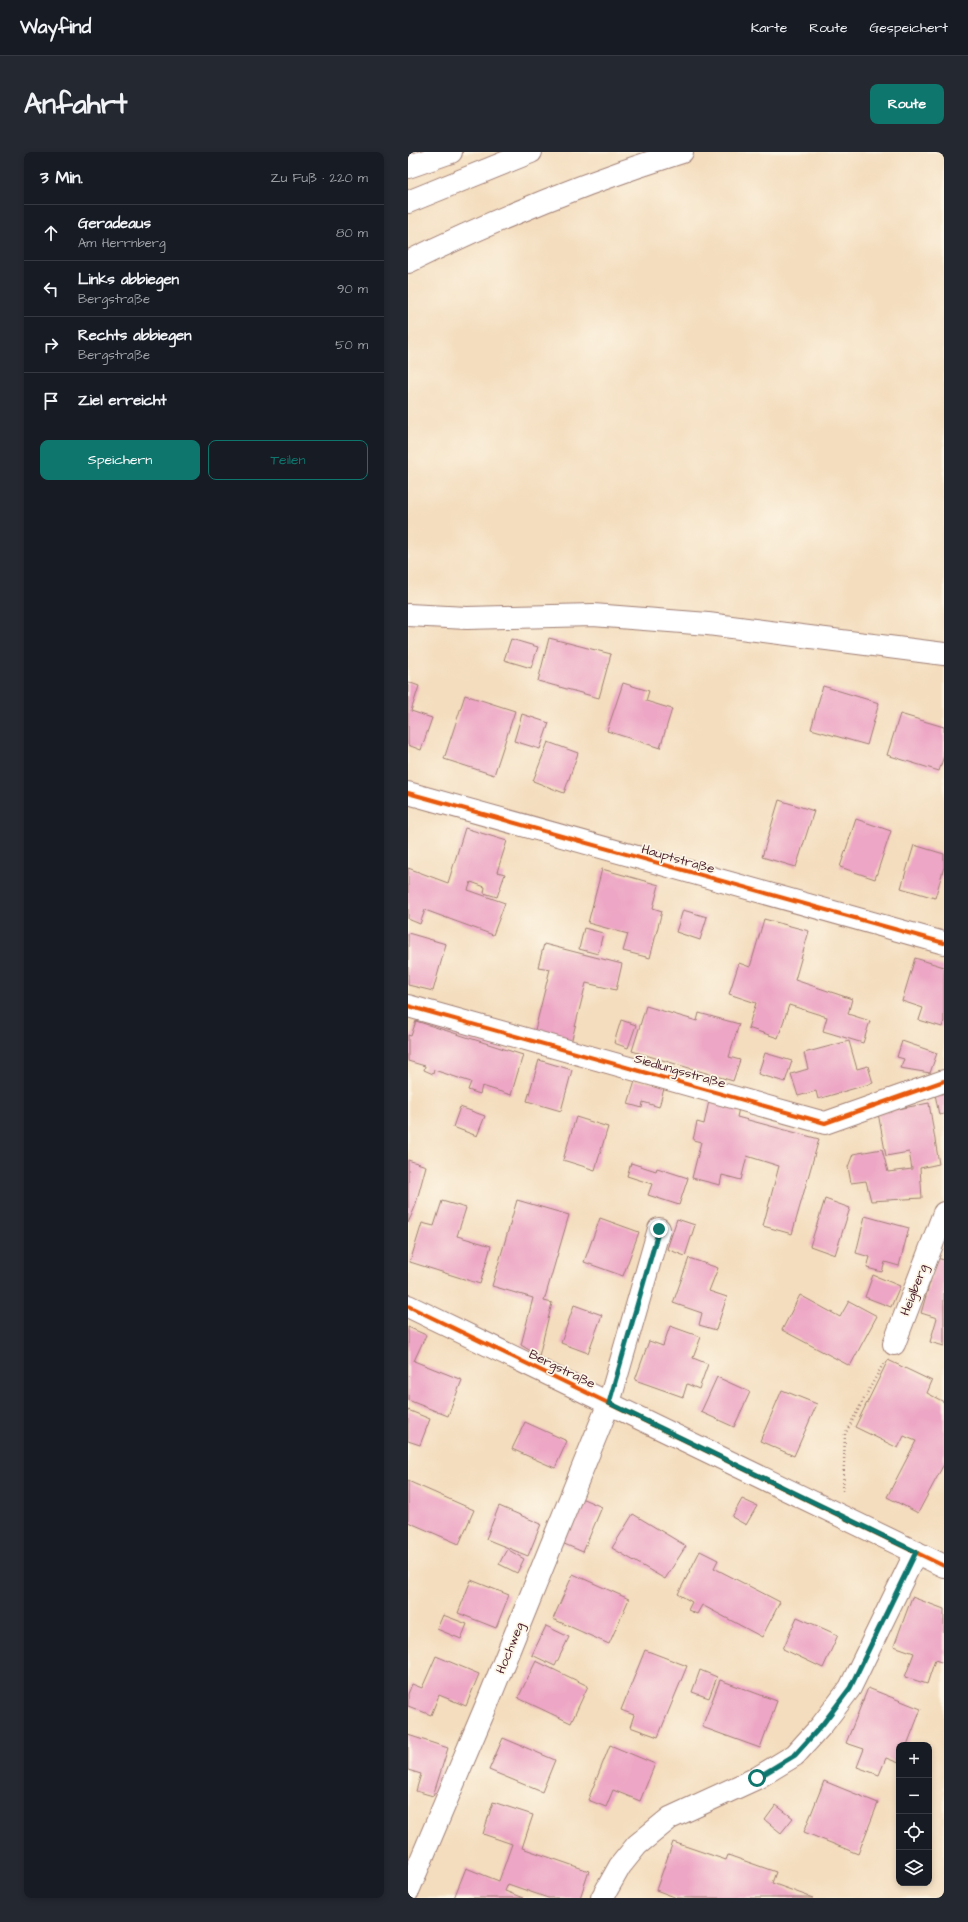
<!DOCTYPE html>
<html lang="de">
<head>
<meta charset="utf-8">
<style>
	:root { --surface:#171b24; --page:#242831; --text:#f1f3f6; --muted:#9ea1a6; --line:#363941; --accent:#0f766e }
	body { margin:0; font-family:"Architects Daughter",sans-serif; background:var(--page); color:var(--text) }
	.controls { position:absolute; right:12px; bottom:12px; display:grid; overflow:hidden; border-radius:8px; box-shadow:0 2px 6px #0003 }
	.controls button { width:36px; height:36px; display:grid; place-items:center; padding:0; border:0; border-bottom:1px solid var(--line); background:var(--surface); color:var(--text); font:20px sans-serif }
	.stop { position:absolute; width:12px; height:12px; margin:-9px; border:3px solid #0f766e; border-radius:50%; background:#fff }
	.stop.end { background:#0f766e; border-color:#fff; box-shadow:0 1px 4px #0008 }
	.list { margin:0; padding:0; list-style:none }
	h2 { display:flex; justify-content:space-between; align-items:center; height:52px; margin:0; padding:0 16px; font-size:17px }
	h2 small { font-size:13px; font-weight:400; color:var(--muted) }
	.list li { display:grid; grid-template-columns:26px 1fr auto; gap:12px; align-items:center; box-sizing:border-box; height:56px; padding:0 16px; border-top:1px solid var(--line) }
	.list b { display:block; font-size:15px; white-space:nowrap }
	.list p { margin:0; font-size:13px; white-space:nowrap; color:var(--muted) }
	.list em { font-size:13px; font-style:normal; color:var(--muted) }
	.actions { display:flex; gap:8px; padding:12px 16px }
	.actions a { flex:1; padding:9px 0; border:1px solid var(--accent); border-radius:8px; text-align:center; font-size:14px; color:var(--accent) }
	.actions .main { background:var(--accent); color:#fff }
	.icon { flex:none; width:22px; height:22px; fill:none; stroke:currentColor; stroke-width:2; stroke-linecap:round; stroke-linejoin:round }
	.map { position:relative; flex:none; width:536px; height:1746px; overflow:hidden; border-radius:8px }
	header { display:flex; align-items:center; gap:24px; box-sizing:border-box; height:56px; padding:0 20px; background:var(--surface); border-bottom:1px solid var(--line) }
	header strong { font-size:19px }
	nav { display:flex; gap:22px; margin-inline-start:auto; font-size:14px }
	.intro { display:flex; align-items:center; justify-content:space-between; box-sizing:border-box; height:96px; padding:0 24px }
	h1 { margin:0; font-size:28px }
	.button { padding:10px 18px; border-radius:8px; background:var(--accent); color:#fff; font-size:14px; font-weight:700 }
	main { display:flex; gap:24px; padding:0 24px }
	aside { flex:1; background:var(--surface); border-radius:8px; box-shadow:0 2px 6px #0003 }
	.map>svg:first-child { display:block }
	.building { fill:#eda6c5 }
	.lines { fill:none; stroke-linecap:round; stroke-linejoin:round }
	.minor-casing { stroke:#9f7e74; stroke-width:24 }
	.highway-casing { stroke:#9f7e74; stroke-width:24 }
	.path { stroke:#9f7e74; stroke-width:2.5; stroke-dasharray:1 3; stroke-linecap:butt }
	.minor { stroke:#fff; stroke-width:22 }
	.highway { stroke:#fff; stroke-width:22 }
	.cycleway-casing { stroke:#fcf5e5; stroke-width:6 }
	.cycleway { stroke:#e8590c; stroke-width:4 }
	.route { stroke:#0f766e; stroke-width:5 }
	.labels { text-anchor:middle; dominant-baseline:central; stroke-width:3.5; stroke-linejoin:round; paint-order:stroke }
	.street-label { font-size:13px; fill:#4a1f2b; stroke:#fcf5e5 }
</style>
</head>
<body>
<header>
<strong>Wayfind</strong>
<nav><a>Karte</a><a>Route</a><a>Gespeichert</a></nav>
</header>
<div class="intro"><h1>Anfahrt</h1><a class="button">Route</a></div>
<main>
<aside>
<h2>3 Min.<small>Zu Fuß · 220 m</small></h2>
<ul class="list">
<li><svg class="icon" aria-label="ahead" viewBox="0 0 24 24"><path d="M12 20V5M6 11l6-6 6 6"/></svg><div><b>Geradeaus</b><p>Am Herrnberg</p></div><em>80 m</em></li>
<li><svg class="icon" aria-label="left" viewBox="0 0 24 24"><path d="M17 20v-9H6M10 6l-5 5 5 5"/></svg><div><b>Links abbiegen</b><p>Bergstraße</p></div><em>90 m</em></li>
<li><svg class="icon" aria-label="right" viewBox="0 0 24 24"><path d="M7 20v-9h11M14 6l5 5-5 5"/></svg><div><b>Rechts abbiegen</b><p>Bergstraße</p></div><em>50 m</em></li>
<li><svg class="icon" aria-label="arrive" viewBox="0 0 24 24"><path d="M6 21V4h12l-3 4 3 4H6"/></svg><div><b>Ziel erreicht</b></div></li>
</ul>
<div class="actions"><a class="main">Speichern</a><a>Teilen</a></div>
</aside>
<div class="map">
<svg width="536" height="1746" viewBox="0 0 536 1746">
	<rect width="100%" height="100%" fill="#fcf5e5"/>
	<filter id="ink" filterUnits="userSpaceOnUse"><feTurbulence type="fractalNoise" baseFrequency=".025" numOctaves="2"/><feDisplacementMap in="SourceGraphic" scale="8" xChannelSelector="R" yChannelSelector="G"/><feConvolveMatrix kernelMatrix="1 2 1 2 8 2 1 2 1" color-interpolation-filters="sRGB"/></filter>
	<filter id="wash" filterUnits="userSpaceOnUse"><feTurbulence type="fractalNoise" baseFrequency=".012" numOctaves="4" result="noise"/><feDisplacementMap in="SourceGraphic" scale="16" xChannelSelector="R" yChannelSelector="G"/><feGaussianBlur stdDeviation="0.9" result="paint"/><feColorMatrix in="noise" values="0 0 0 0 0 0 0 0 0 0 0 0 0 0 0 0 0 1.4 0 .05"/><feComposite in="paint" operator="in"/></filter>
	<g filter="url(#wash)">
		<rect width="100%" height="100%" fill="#f4ddbe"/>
		<g id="blocks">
			<path class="building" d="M141 486 203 502 191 546 130 529Z
				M103 487 130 495 123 516 96 508Z
				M0 530 11 534 3 559 24 566 13 598 0 593Z
				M215 531 241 539 238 549 264 557 252 596 199 579Z
				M415 534 471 551 459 593 403 577Z
				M57 543 107 559 86 623 36 607Z
				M114 562 141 571 132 597 106 589Z
				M492 562 536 575V604L531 619 479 603Z
				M140 590 170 601 156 641 125 629Z
				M371 648 406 659 388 715 354 705Z
				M448 667 483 679 467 727 432 715Z
				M57 676 99 689 89 720 97 722 89 745 76 741 77 735 63 730 60 738 97 751 85 783 17 758 12 772 0 767V716L40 731Z
				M506 693 536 702V715L527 746 493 736Z
				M194 717 251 733 245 756 254 759 242 806 215 799 220 782 180 771Z
				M275 758 299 765 292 788 268 780Z
				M356 767 401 779 387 828 444 847 440 862 462 869 455 891 415 879 419 865 381 853 370 886 340 876 348 851 321 842 331 811 342 815Z
				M176 776 195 781 190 802 171 797Z
				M0 781 38 792 25 839 0 833Z
				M136 792 214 812 208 838 178 831 162 895 125 886 142 817 130 815Z
				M507 806 536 815V869L534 875 511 868 515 856 494 849Z
				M238 854 289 869 291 861 331 872 321 905 332 908 325 929 224 899Z
				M213 868 228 873 220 896 206 891Z
				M8 869 115 903 103 943 74 934 72 942 60 938 63 930 26 918 25 922 16 918 17 914 0 909V883L3 884Z
				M441 889 449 917 460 914 465 931 410 947 408 939 390 944 383 922 400 917 396 901Z
				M494 889 529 901 522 921 492 916 496 907 489 905Z
				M357 901 384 909 377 930 350 922Z
				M131 908 164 918 153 959 119 949Z
				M227 929 257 933 251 955 235 950 234 956 220 952Z
				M536 940V962L531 963 527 942Z
				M301 949 331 956 329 965 411 987 384 1082 355 1074 371 1014 339 1004 333 1028 314 1023 312 1033 284 1026 293 990 285 988 289 970 296 972Z
				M521 951 531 1012 512 1016 514 1046 463 1049 458 1029 443 1031 440 1015 445 1002 474 997 480 1020 504 1017 501 1000 478 1004 470 961Z
				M52 955 77 964 69 984 45 975Z
				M168 965 200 975 187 1018 155 1008Z
				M0 1008 18 1014 7 1055 0 1071Z
				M223 1011 248 1019 249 1016 280 1026 271 1053 240 1043 244 1032 219 1024Z
				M417 1047 442 1056 427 1103 402 1094Z
				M109 1048 161 1063 136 1149 144 1151 131 1204 113 1193 125 1146 84 1134Z
				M34 1049 58 1056 49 1084 83 1094 72 1132 2 1110 14 1071 26 1074Z
				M457 1064 501 1076 491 1114 477 1110 474 1120 459 1116 462 1105 448 1101Z
				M192 1066 231 1080 215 1124 176 1110Z
				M269 1067 287 1073 277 1104 259 1097Z
				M281 1106 310 1116 301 1139 319 1145 308 1178 291 1173 294 1161 265 1151Z
				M529 1106 536 1108V1194L522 1190 529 1166 513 1161Z
				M465 1123 492 1134 483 1155 457 1145Z
				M392 1143 432 1165 441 1149 469 1164 442 1214 374 1178Z
				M166 1153 194 1163 180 1201 153 1191Z
				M262 1174 293 1185 285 1206 300 1212 291 1237 279 1232 275 1245 227 1228 241 1189 255 1194Z
				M0 1175 18 1183 6 1209 54 1228 40 1264 0 1248Z
				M480 1208 524 1229 519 1241 536 1250V1312L510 1361 479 1345 508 1289 496 1284 490 1296 447 1275Z
				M309 1225 342 1240 326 1275 293 1260Z
				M374 1238 409 1252 386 1304 352 1289Z
				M0 1258 22 1267 12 1293 0 1289Z
				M117 1270 159 1289 147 1316 104 1297Z
				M0 1329 66 1358 51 1392 0 1370Z
				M173 1346 194 1355 175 1400 154 1391Z
				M334 1347 349 1354 338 1373 324 1365Z
				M91 1354 133 1372 120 1404 78 1387Z
				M225 1362 278 1394 257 1427 204 1396Z
				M99 1397 116 1407 109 1421 91 1412Z
				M292 1399 310 1408 306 1416 372 1450 354 1485 294 1453 289 1462 280 1458 284 1450 270 1442Z
				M165 1422 221 1447 201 1492 145 1467Z
				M63 1428 101 1443 88 1476 50 1461Z
				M504 1445 536 1457V1511L527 1508 519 1532 497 1525 506 1501 486 1494Z
				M35 1463 59 1472 53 1487 29 1477Z
				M389 1465 430 1483 415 1516 375 1497Z
				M138 1474 161 1485 147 1514 124 1503Z
				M237 1498 279 1514 250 1585 222 1575 226 1563 213 1558Z
				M28 1504 71 1522 58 1554 31 1543 23 1563 0 1554V1542L4 1532 14 1536Z
				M128 1509 180 1534 163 1571 110 1546Z
				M292 1518 309 1525 301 1546 284 1540Z
				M312 1528 369 1549 352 1596 294 1575Z
				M460 1536 513 1557 499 1593H491V1611L478 1606 471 1623 449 1615 456 1597 438 1591Z
				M0 1583 40 1596 25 1644 8 1639 13 1622 0 1618Z
				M95 1586 147 1608 134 1640 81 1618Z
				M202 1593 247 1612 232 1649 205 1638 198 1655 180 1648Z
				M416 1629 470 1651 450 1702 396 1680Z
				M85 1650 125 1663 114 1696 181 1719 172 1746H140L100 1732 97 1739 115 1746H46L58 1716 91 1729 104 1692 75 1682Z
				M368 1653 385 1666 373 1681 357 1668Z
				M265 1690 318 1708 320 1703 368 1720 364 1731 405 1746H269L248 1738Z"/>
		</g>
	</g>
	<g filter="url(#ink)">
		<use href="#blocks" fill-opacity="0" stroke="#9f7e74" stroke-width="1"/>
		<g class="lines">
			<g class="minor-casing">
				<path id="minor" d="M0 463 59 466 185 463 300 472 536 502
					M0 641 536 791
					M0 854 417 971 536 929
					M0 1154 536 1414
					M486 1192 536 1061
					M0 1739 79 1552 201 1251 251 1077
					M194 1746 212 1714 229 1693 262 1666 349 1626 387 1603 414 1573 442 1536 508 1400"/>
			</g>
			<g class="highway-casing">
				<path id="highway" d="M0 15 43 0
					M0 50 123 0
					M0 110C88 67 181 29 274 0"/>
			</g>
			<path class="path" d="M435 1339 437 1282 475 1212"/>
			<use href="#minor" class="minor"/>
			<use href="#highway" class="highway"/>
			<g class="cycleway-casing">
				<path id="cycleway" d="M0 641 536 791
					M0 854 417 971 536 929
					M0 1154 536 1414"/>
			</g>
			<use href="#cycleway" class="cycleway"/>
		</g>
	</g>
	<g class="lines" filter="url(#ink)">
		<path class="route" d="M251 1077 201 1251 508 1400 442 1536 414 1573 387 1603 349 1626"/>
	</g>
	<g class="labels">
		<g class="street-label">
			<text transform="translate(270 707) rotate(16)">Hauptstraße</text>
			<text transform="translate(272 919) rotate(16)">Siedlungsstraße</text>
			<text transform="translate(506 1138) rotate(-69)">Heiglberg</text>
			<text transform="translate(154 1217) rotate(26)">Bergstraße</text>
			<text transform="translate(102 1496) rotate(-68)">Hochweg</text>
		</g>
	</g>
</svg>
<div class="controls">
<button>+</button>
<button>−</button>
<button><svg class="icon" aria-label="locate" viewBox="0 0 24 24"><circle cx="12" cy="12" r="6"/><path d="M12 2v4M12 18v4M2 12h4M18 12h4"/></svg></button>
<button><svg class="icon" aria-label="layers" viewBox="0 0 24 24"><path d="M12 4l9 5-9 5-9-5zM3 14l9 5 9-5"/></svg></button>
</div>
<div class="stop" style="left:349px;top:1626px"></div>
<div class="stop end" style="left:251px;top:1077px"></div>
</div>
</main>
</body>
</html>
